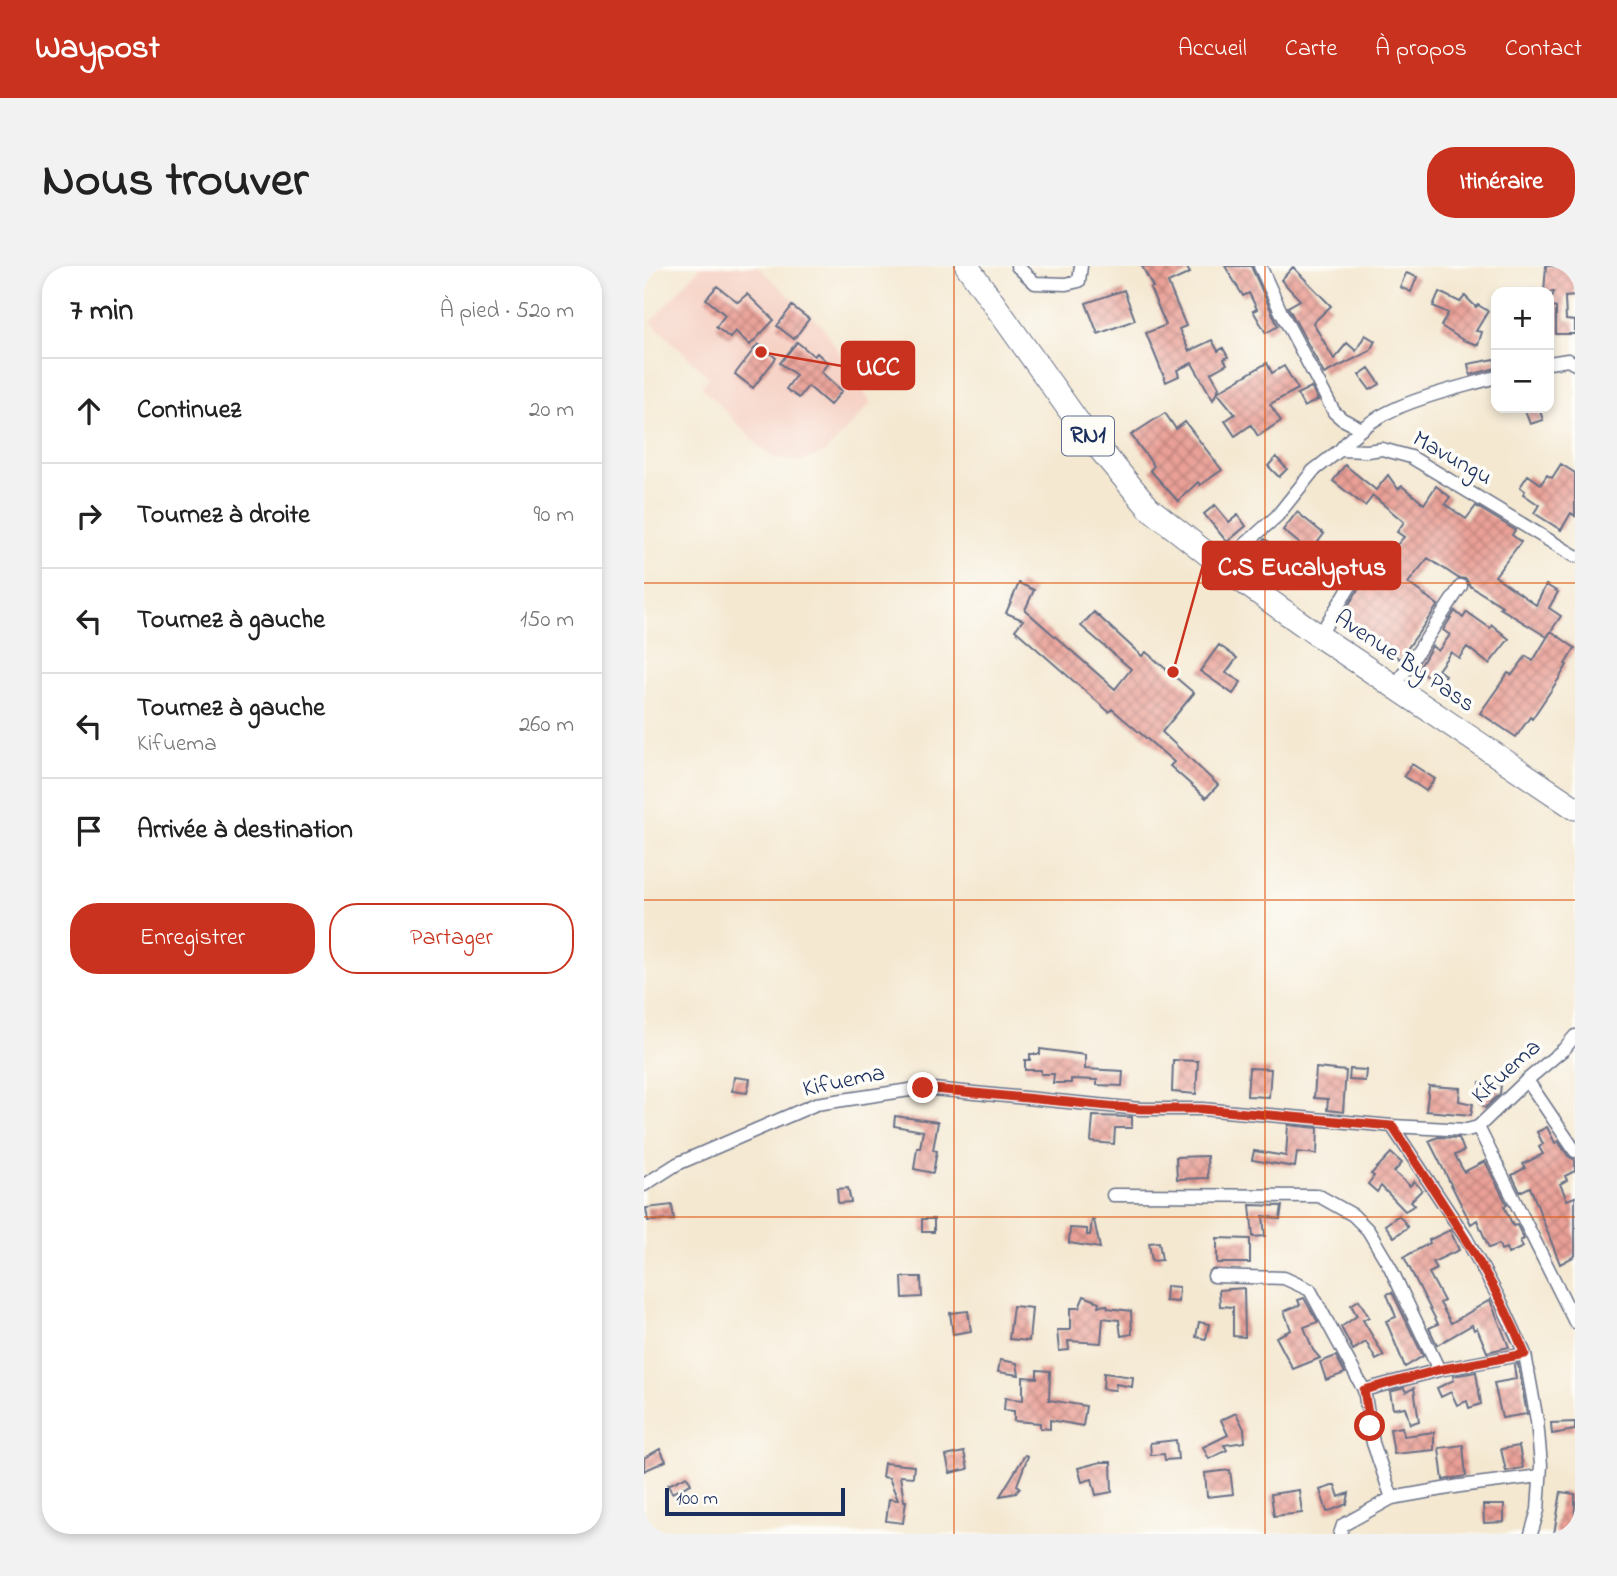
<!DOCTYPE html>
<html lang="fr">
<head>
<meta charset="utf-8">
<style>
	:root { --surface:#fff; --page:#f2f2f2; --text:#222; --muted:#767676; --line:#e0e0e0; --accent:#c8321e }
	body { margin:0; font-family:"Indie Flower",sans-serif; background:var(--page); color:var(--text) }
	.controls { position:absolute; right:21px; top:21px; display:grid; overflow:hidden; border-radius:14px; box-shadow:0 4px 10px #0003 }
	.controls button { width:63px; height:63px; display:grid; place-items:center; padding:0; border:0; border-bottom:2px solid var(--line); background:var(--surface); color:var(--text); font:35px sans-serif }
	.scale { position:absolute; left:21px; bottom:18px; width:180px; box-sizing:border-box; padding-left:7px; border:4px solid #1b2f5e; border-top:0; font-size:19px; line-height:24px; white-space:nowrap; color:#1b2f5e; -webkit-text-stroke:5px #fdfcf7; paint-order:stroke }
	.stop { position:absolute; width:21px; height:21px; margin:-16px; border:5px solid #c8321e; border-radius:50%; background:#fff }
	.stop.end { background:#c8321e; border-color:#fff; box-shadow:0 2px 7px #0008 }
	.list { margin:0; padding:0; list-style:none }
	h2 { display:flex; justify-content:space-between; align-items:center; height:91px; margin:0; padding:0 28px; font-size:30px }
	h2 small { font-size:23px; font-weight:400; color:var(--muted) }
	.list li { display:grid; grid-template-columns:46px 1fr auto; gap:21px; align-items:center; box-sizing:border-box; height:105px; padding:0 28px; border-top:2px solid var(--line) }
	.list b { display:block; font-size:26px; white-space:nowrap }
	.list p { margin:0; font-size:23px; white-space:nowrap; color:var(--muted) }
	.list em { font-size:23px; font-style:normal; color:var(--muted) }
	.actions { display:flex; gap:14px; padding:21px 28px }
	.actions a { flex:1; padding:16px 0; border:2px solid var(--accent); border-radius:28px; text-align:center; font-size:24px; color:var(--accent) }
	.actions .main { background:var(--accent); color:#fff }
	.icon { flex:none; width:38px; height:38px; fill:none; stroke:currentColor; stroke-width:2; stroke-linecap:round; stroke-linejoin:round }
	.map { position:relative; flex:none; width:931px; height:1268px; overflow:hidden; border-radius:28px }
	header { display:flex; align-items:center; gap:42px; box-sizing:border-box; height:98px; padding:0 35px; background:var(--accent); color:#fff }
	header strong { font-size:33px }
	nav { display:flex; gap:38px; margin-inline-start:auto; font-size:24px }
	.intro { display:flex; align-items:center; justify-content:space-between; box-sizing:border-box; height:168px; padding:0 42px }
	h1 { margin:0; font-size:49px }
	.button { padding:18px 32px; border-radius:28px; background:var(--accent); color:#fff; font-size:24px; font-weight:700 }
	main { display:flex; gap:42px; padding:0 42px }
	aside { flex:1; background:var(--surface); border-radius:28px; box-shadow:0 4px 10px #0003 }
	.map>svg:first-child { display:block }
	.built { fill:#f6d2c5 }
	.building { fill:url(#building-cross-hatch) }
	.lines { fill:none; stroke-linecap:round; stroke-linejoin:round }
	.street-casing { stroke:#677086; stroke-width:15 }
	.highway-casing { stroke:#677086; stroke-width:25 }
	.street { stroke:#fff; stroke-width:12 }
	.highway { stroke:#fff; stroke-width:23 }
	.route { stroke:#c8321e; stroke-width:9 }
	.grid { fill:none; stroke:#de5710; stroke-width:2; stroke-opacity:0.55 }
	.labels { text-anchor:middle; dominant-baseline:central; stroke-width:7; stroke-linejoin:round; paint-order:stroke }
	.shield { fill:#fdfcf7; stroke:#5f6c8c; stroke-width:2 }
	.shield-label { font-size:23px; font-weight:bold; fill:#1b2f5e }
	.street-label { font-size:24px; fill:#1b2f5e; stroke:#fdfcf7 }
	.leader { fill:none; stroke:#c8321e; stroke-width:2.5 }
	.callout-dot { fill:#c8321e; stroke:#fdfcf7; stroke-width:2.5 }
	.callout { fill:#c8321e; stroke:#c8321e; stroke-width:2.5 }
	.callout-label { font-size:26px; text-anchor:middle; font-weight:bold; fill:#fff }
</style>
</head>
<body>
<header>
<strong>Waypost</strong>
<nav><a>Accueil</a><a>Carte</a><a>À propos</a><a>Contact</a></nav>
</header>
<div class="intro"><h1>Nous trouver</h1><a class="button">Itinéraire</a></div>
<main>
<aside>
<h2>7 min<small>À pied · 520 m</small></h2>
<ul class="list">
<li><svg class="icon" aria-label="ahead" viewBox="0 0 24 24"><path d="M12 20V5M6 11l6-6 6 6"/></svg><div><b>Continuez</b></div><em>20 m</em></li>
<li><svg class="icon" aria-label="right" viewBox="0 0 24 24"><path d="M7 20v-9h11M14 6l5 5-5 5"/></svg><div><b>Tournez à droite</b></div><em>90 m</em></li>
<li><svg class="icon" aria-label="left" viewBox="0 0 24 24"><path d="M17 20v-9H6M10 6l-5 5 5 5"/></svg><div><b>Tournez à gauche</b></div><em>150 m</em></li>
<li><svg class="icon" aria-label="left" viewBox="0 0 24 24"><path d="M17 20v-9H6M10 6l-5 5 5 5"/></svg><div><b>Tournez à gauche</b><p>Kifuema</p></div><em>260 m</em></li>
<li><svg class="icon" aria-label="arrive" viewBox="0 0 24 24"><path d="M6 21V4h12l-3 4 3 4H6"/></svg><div><b>Arrivée à destination</b></div></li>
</ul>
<div class="actions"><a class="main">Enregistrer</a><a>Partager</a></div>
</aside>
<div class="map">
<svg width="931" height="1268" viewBox="0 0 931 1268">
	<defs>
		<pattern id="building-cross-hatch" width="8" height="8" patternUnits="userSpaceOnUse" patternTransform="scale(1.75)"><rect width="8" height="8" fill="#eaa096"/><path d="M0 0l8 8M0 8l8-8" fill="none" stroke="#bd837e"/></pattern>
	</defs>
	<rect width="100%" height="100%" fill="#fdfcf7"/>
	<filter id="ink" filterUnits="userSpaceOnUse"><feTurbulence type="fractalNoise" baseFrequency=".0143" numOctaves="2"/><feDisplacementMap in="SourceGraphic" scale="14" xChannelSelector="R" yChannelSelector="G"/><feConvolveMatrix kernelMatrix="1 2 1 2 8 2 1 2 1" color-interpolation-filters="sRGB"/></filter>
	<filter id="wash" filterUnits="userSpaceOnUse"><feTurbulence type="fractalNoise" baseFrequency=".00686" numOctaves="4" result="noise"/><feDisplacementMap in="SourceGraphic" scale="28" xChannelSelector="R" yChannelSelector="G"/><feGaussianBlur stdDeviation="1.57" result="paint"/><feColorMatrix in="noise" values="0 0 0 0 0 0 0 0 0 0 0 0 0 0 0 0 0 1.4 0 .05"/><feComposite in="paint" operator="in"/></filter>
	<g filter="url(#wash)">
		<rect width="100%" height="100%" fill="#f4e8d1"/>
		<path class="built" d="M57 0H113L179 61 227 137 181 187 158 195H146L129 191 116 181 58 121 65 111 7 56Z"/>
		<g id="blocks">
			<path class="building" d="M498 0H542L546 7 524 17 542 60 535 63 545 85 568 74 574 85 579 82 584 91 580 93 583 98 567 107 575 121 573 126 623 97 628 107 640 100 654 123 626 138 637 155 614 170 607 159 591 170 581 155 591 148 573 126 569 134 548 97 533 104 535 110 522 116 502 67 522 59 506 22 509 21Z
				M581 0H607L634 60 622 67 609 45 613 43 605 27 599 30Z
				M902 0H931V30L921 31 922 54 931 55V68H912V42L905 39 910 26H900Z
				M649 1 687 40 669 57 690 93 703 77 712 85 721 69 731 75 726 85 680 108 644 41 656 34 637 14Z
				M762 7 773 11 767 26 756 21Z
				M73 20 94 36 103 28 130 54 106 79 91 65 86 72 72 61 81 49 62 33Z
				M480 24 491 54 454 68 442 37Z
				M795 26 816 36 821 30 832 41 834 39 844 45 832 65 838 66 834 79 819 74 797 60 804 47 789 40Z
				M148 40 165 53 150 73 133 60Z
				M153 76 170 90 173 87 184 97 177 106 198 125 186 139 164 120 155 132 142 123 152 109 136 97Z
				M114 78 132 92 109 122 91 108Z
				M851 93 852 102 826 109 824 98Z
				M725 102 736 118 726 124 715 109Z
				M667 121 674 134 660 141 653 128Z
				M880 142H895L899 154 886 158Z
				M521 147 532 163 541 156 578 204 556 219 554 216 534 235 506 204 510 200 487 169Z
				M632 191 643 203 635 211 624 200Z
				M917 198 931 207V250L927 247 917 264 890 247 895 239 879 228 881 225 876 221 884 209 897 218 903 209 908 212Z
				M701 199 732 224 744 209 754 223 758 220 780 238 792 220 806 231 801 238 822 253 832 240 871 264 868 269 877 276 851 310 892 339 902 319 914 326 905 342 917 350 903 371 856 342 858 340 826 320 822 313 814 312 784 292 764 317 794 339 756 393 697 351 719 316 760 271 753 266 760 256 729 230 721 240 689 215Z
				M571 239 585 256 594 249 602 260 583 276 560 248Z
				M653 246 680 268 666 286 639 264Z
				M621 273 638 285 625 303 605 288Z
				M375 317 390 324 381 344 471 423 487 403 437 360 450 346 498 390 502 386 550 427 518 466 574 519 562 532 526 500 530 496 468 443 465 446 371 364 379 354 362 347Z
				M811 345 819 352 823 346 846 362 848 359 865 373 845 398 823 381 815 392 807 386 794 404 801 409 795 418 774 404 788 380 794 385 806 369 799 364Z
				M907 365 931 382 921 398 923 399 916 411 888 453 886 451 872 471 836 447 864 407 868 409 882 390 889 395Z
				M575 379 593 392 582 407 597 416 589 428 556 405Z
				M768 498 791 513 782 525 760 510Z
				M396 783 441 789V803L479 805 478 820 453 819V814L427 813V817H409L410 808H397V804H381V794H386V788H396Z
				M529 794 554 795 552 828 528 826Z
				M605 802 627 803 625 831 603 830Z
				M672 802 702 805 699 846 683 844 684 833 670 832Z
				M706 803 722 804 721 815 705 814Z
				M90 811 106 813 103 827 88 825Z
				M836 816 857 818 856 828 841 842 835 834Z
				M785 820 816 822 815 835 829 838 827 849 782 845Z
				M251 850 294 856 289 884 293 885 289 907 270 903 273 882H276L279 865 250 860Z
				M449 850 488 851V862H471L470 878 447 876Z
				M644 859 674 862 673 888 653 886 651 901 608 894 610 885 642 890Z
				M903 861 911 877 914 875 924 890 931 894V905L921 910 923 914 916 918 923 934 931 931V990L916 998 886 921 876 926 868 909 881 902 879 898 899 888 895 881 899 878 893 866Z
				M794 871 815 872 820 885 811 889 820 906 841 895 863 939 860 940 869 960 873 959 880 973 876 975 879 981 864 988 862 982 857 984 855 978 845 982 833 954 827 958 785 875Z
				M747 887 758 897 750 906 766 920 770 915 778 924 767 935 771 939 761 945 737 920 733 926 724 918 730 910 727 908Z
				M563 890 564 912 533 913 532 891Z
				M204 922 207 936 194 937 193 923Z
				M28 939 30 954 4 955 2 942Z
				M606 939 638 940 636 953 619 950 621 970 609 971Z
				M755 949 764 961 750 971 741 959Z
				M278 953H290V966H278Z
				M448 954H450L456 982 425 977 426 962 443 963V969H446Z
				M806 964 815 984 789 996 793 1003 785 1007 800 1035 796 1037 807 1057 846 1034 865 1081 843 1086 833 1062 830 1064 828 1059 793 1079 785 1062 794 1058 760 991 786 977 785 974Z
				M573 972 606 973V997H573Z
				M515 976 518 994 508 995 505 977Z
				M258 1011H277L278 1031 259 1032Z
				M522 1020 535 1021 534 1036 521 1035Z
				M600 1022 601 1071 589 1070V1041L576 1040 575 1024Z
				M748 1026 779 1090 761 1101 742 1055 752 1051 743 1028Z
				M440 1030 455 1036 454 1040 463 1039 464 1042 487 1045 488 1068 477 1070 475 1054 459 1052 457 1077 424 1075 425 1084 415 1085 413 1064H426V1042H435Z
				M660 1032 674 1056 660 1061 669 1084 676 1092 649 1103 632 1071 647 1064 640 1045 656 1039 654 1034Z
				M715 1034 725 1051 719 1054 740 1090 732 1094 722 1076 709 1084 697 1061 713 1050 707 1039Z
				M369 1040 388 1042 385 1075 365 1073Z
				M324 1045 327 1065 309 1068 306 1047Z
				M555 1056 565 1058 562 1073 552 1071Z
				M692 1090 701 1107 682 1114 676 1096Z
				M356 1094 373 1097 375 1109 354 1106Z
				M874 1098 883 1148 858 1152 850 1117 872 1113 870 1099Z
				M393 1104 406 1105 405 1134 442 1140 439 1160 406 1154V1163L396 1162V1157L370 1155V1145L360 1144 361 1132 379 1134V1111L393 1112Z
				M832 1106 837 1138 825 1142 823 1135 813 1139 807 1126 797 1131 793 1122 810 1114 809 1110Z
				M460 1107 489 1111 488 1121 472 1118 471 1124 459 1123Z
				M760 1122 762 1126 770 1122 775 1155 766 1158 761 1141 749 1143 746 1126Z
				M592 1147 600 1163 601 1176 580 1179 583 1184 565 1193 559 1181 584 1169 577 1154Z
				M931 1156V1164L908 1168 907 1157Z
				M758 1161 760 1170 790 1166V1184L750 1188 746 1163Z
				M532 1174 534 1193 521 1194 520 1188 507 1189 506 1177Z
				M819 1179 822 1210 799 1214 795 1182Z
				M875 1180 879 1202 862 1205 857 1183Z
				M16 1183 22 1195 0 1205V1192Z
				M320 1186 324 1203 306 1207 302 1190Z
				M381 1189 384 1190 373 1219 376 1221 372 1227 356 1230Z
				M457 1196H467L468 1226 452 1229 448 1213 438 1216 434 1202Z
				M240 1197 270 1200 269 1211 256 1210 260 1235H262L259 1257 242 1255 245 1233 254 1234 245 1212 238 1211Z
				M586 1204 589 1228 563 1231 561 1207Z
				M43 1210 47 1218 28 1227 24 1219Z
				M691 1219 695 1231 705 1227 703 1238 683 1246 676 1224Z
				M655 1224 658 1247 630 1250 627 1228Z
				M917 1226 931 1228V1268H910Z
				M839 1239H860V1256L840 1257Z"/>
		</g>
	</g>
	<g filter="url(#ink)">
		<use href="#blocks" fill-opacity="0" stroke="#677086" stroke-width="2"/>
		<g class="lines">
			<g class="street-casing">
				<path id="street" d="M373 0 391 17 422 18 435 15 437 0
					M616 0 637 46 690 146 698 153 718 163
					M905 97 924 94 931 98
					M696 184C734 137 798 127 852 111
					M595 313 596 283 633 250 669 205 696 184 723 185 738 183 767 191 931 290
					M675 370 728 285
					M750 422 817 320
					M883 814 931 885
					M748 860 822 972 857 1036 881 1088 893 1155 897 1199 894 1244 887 1268
					M834 861 931 1056
					M0 919 33 898 172 838 279 822 496 843H558L748 860 823 864 834 861 883 814 920 783 931 770
					M469 929 675 930 709 949 724 964 746 1001 795 1104
					M570 1010 640 1012 666 1024 720 1124 729 1177 748 1232
					M720 1124 795 1104 881 1088
					M696 1268 699 1259 748 1232 816 1220 896 1210"/>
			</g>
			<g class="highway-casing">
				<path id="highway" d="M323 0 439 163 505 242 595 313 675 370 931 542"/>
			</g>
			<use href="#street" class="street"/>
			<use href="#highway" class="highway"/>
		</g>
	</g>
	<g class="lines" filter="url(#ink)">
		<path class="route" d="M279 822 496 843H558L748 860C796 934 848 1006 881 1088L794 1104 720 1124 726 1160"/>
	</g>
	<path class="grid" d="M310 0V1268M621 0V1268M0 317H931M0 634H931M0 951H931"/>
	<g class="labels">
		<rect class="shield" x="418" y="150.5" width="52" height="39" rx="5"/>
		<g class="shield-label">
			<text x="444" y="170">RN1</text>
		</g>
		<g class="street-label">
			<text transform="translate(808 193) rotate(29)">Mavungu</text>
			<text transform="translate(760 396) rotate(34)">Avenue By Pass</text>
			<text transform="translate(863 806) rotate(-42)">Kifuema</text>
			<text transform="translate(200 816) rotate(-12)">Kifuema</text>
		</g>
	</g>
	<path class="leader" d="M117 86L198 100M529 406L559 299"/>
	<g class="callout-dot">
		<circle cx="117" cy="86" r="7"/>
		<circle cx="529" cy="406" r="7"/>
	</g>
	<g class="callout">
		<rect x="198" y="76" width="72" height="47" rx="7"/>
		<rect x="559" y="276" width="197" height="47" rx="7"/>
	</g>
	<g class="callout-label">
		<text x="234" y="109">UCC</text>
		<text x="658" y="309">C.S Eucalyptus</text>
	</g>
</svg>
<div class="controls">
<button>+</button>
<button>−</button>
</div>
<div class="scale">100 m</div>
<div class="stop" style="left:726px;top:1160px"></div>
<div class="stop end" style="left:279px;top:822px"></div>
</div>
</main>
</body>
</html>
